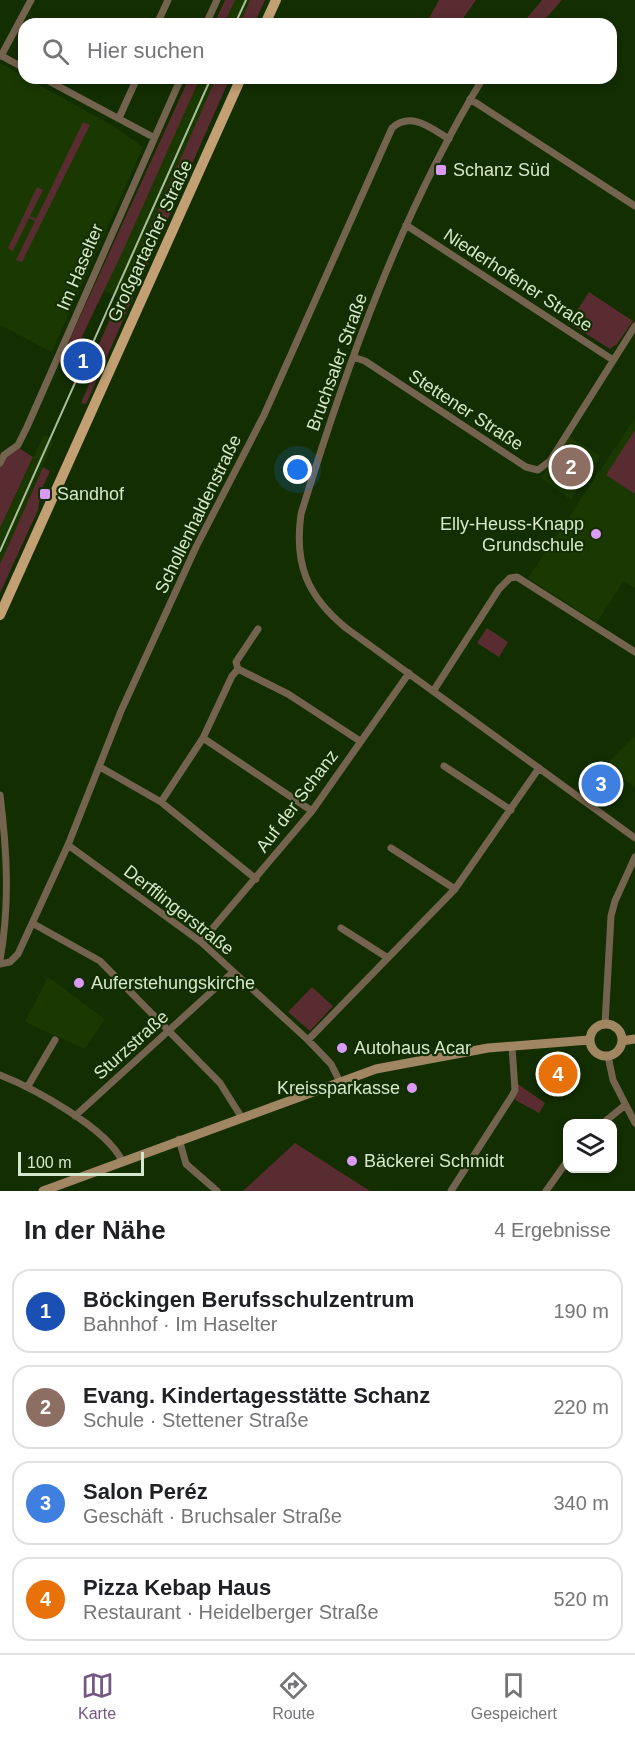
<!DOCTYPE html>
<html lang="de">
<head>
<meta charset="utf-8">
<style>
	:root { --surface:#fff; --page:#f2f2f2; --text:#202124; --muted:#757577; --line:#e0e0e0; --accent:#745783 }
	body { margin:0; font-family:Helvetica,sans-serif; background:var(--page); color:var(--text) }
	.controls { position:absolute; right:18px; bottom:18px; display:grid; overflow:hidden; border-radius:12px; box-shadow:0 3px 9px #0003 }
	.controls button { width:54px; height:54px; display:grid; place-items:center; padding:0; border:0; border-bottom:2px solid var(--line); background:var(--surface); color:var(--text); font:30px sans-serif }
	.scale { position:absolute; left:18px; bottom:15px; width:126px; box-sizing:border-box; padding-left:6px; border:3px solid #d5e7cc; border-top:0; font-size:16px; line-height:21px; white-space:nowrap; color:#d5e7cc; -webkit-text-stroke:4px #132e00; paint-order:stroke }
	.you { position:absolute; left:298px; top:470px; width:21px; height:21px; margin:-15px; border:4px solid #fff; border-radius:50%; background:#1a73e8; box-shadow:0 0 0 9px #1a73e833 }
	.badge { display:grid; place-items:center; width:39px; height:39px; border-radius:50%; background:var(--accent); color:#fff; font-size:20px; font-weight:700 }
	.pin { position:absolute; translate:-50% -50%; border:3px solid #fff; box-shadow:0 2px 6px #0006 }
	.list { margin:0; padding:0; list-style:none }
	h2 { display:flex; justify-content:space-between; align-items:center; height:78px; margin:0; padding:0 24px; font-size:26px }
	h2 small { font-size:20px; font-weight:400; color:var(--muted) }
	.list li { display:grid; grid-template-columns:39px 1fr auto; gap:18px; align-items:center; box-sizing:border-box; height:84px; margin:0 12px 12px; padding:0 12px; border:2px solid var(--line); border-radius:18px }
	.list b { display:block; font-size:22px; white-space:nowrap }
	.list p { margin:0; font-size:20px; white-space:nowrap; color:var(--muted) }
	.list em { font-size:20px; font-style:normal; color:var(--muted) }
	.icon { flex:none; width:33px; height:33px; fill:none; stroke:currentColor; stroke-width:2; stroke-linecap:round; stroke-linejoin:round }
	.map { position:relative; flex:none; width:635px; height:1191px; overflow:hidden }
	.search { position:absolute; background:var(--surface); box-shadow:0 3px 9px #0003; left:18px; right:18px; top:18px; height:66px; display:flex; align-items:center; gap:15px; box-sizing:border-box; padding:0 21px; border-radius:18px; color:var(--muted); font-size:22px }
	.sheet { height:462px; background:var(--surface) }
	nav { display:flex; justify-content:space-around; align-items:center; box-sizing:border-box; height:84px; border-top:2px solid var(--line); background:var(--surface); font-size:16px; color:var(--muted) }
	nav a { display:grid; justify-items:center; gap:3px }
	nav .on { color:var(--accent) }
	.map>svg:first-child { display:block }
	.built { fill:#1a3900 }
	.green { fill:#582c30 }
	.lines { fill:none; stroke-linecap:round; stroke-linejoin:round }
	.street { stroke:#74634e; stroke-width:7 }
	.secondary { stroke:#a08663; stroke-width:9 }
	.primary { stroke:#c2a073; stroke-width:10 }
	.rail { stroke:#aabe9f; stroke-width:2 }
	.poi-dot { fill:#da9af7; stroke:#132e00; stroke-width:2 }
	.labels { text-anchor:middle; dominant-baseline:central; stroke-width:4.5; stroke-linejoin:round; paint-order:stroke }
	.poi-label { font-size:18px; fill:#d5e7cc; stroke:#132e00; text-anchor:start }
	.street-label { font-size:18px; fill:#d5e7cc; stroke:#132e00 }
</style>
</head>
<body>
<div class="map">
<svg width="635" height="1191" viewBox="0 0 635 1191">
	<rect width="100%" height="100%" fill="#132e00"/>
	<path class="built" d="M235 0H250L240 24H224Z
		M0 63 113 126 143 147 52 352 0 325Z
		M200 78H216L120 298 104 291Z
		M635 418V588L624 581 597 622 528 578Z
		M44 435 52 439V445L0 564V528Z
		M569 436 600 456 571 500 541 478Z
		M635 736V787L604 767Z
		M48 977 105 1019 85 1049 25 1022Z"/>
	<path class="green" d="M225 0H235L224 24H214Z
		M250 0H265L254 24H240Z
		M439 0H476L459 24H441L429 18Z
		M542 0H562L541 24H522Z
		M189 78H200L122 253 77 347 68 343Z
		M216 78H230L86 404 81 403 100 359 95 356 99 344Z
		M83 122 90 125 22 262 16 260 35 221 29 218 13 251 8 248 37 187 43 190 30 216 36 219Z
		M589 292 633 321 617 344 610 349 569 323Z
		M635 430V494L606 475Z
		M16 446 33 457 0 528V463Z
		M43 467 50 471 41 491 38 510 0 593V564Z
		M487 628 508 642 499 657 477 643Z
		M312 987 333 1006 310 1031 288 1012Z
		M518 1084 545 1103 539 1113 515 1100Z
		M295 1143 370 1191H243Z"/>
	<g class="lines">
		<path class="street" d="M157 24 168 0
			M206 24 217 0
			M0 55 24 68
			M1 56 31 0
			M43 78 153 137
			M483 78C401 213 347 364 301 514 294 564 307 596 346 628L635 838
			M470 99 635 206
			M119 118 137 78
			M406 225 613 360
			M353 357 365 361 526 467 538 470 550 461 635 326
			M0 463 4 455 18 445 27 427 181 78
			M238 669 288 694 360 741
			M434 690 499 589 510 578 517 577 635 652
			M203 738 312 811
			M444 766 511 810
			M100 767 161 802 256 879
			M0 795C7 850 10 905 0 960
			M161 802 203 738 232 676 238 669 236 662 258 629
			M68 845 201 942 308 1040 331 1064 340 1082
			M391 848 455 889
			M32 923 100 961 220 1083 242 1118
			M341 928 388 958
			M201 942 312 811 409 673
			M0 964 10 962 18 954 68 845 121 711 196 547 264 415 392 128C411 111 431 128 449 139
			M605 1024 611 916 615 901 635 857
			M308 1040 455 889 539 768
			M608 1056 613 1080 635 1123
			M0 1075C33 1088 107 1128 122 1161
			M28 1086 55 1040
			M75 1116 233 972
			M602 1124 624 1106
			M179 1139 186 1164 217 1191
			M451 1191 512 1096 515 1090 512 1047
			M546 1191 568 1160"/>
		<path class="secondary" d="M590 1040a16 16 0 1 1 32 0a16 16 0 1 1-32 0Z
			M622 1041 635 1039
			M43 1191 376 1069 488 1048 589 1040"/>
		<path class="primary" d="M265 24 276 0
			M0 615 241 78"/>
		<path class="rail" d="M235 24 246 0
			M0 551 211 78"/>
	</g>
	<g class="poi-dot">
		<rect x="435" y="164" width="12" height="12" rx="3"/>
		<rect x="39" y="488" width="12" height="12" rx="3"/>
		<circle cx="596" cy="534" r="6"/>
		<circle cx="79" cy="983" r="6"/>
		<circle cx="342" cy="1048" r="6"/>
		<circle cx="412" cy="1088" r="6"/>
		<circle cx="352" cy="1161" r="6"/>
	</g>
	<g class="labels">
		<g class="poi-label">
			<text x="453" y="170">Schanz Süd</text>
			<text x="57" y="494">Sandhof</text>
			<text x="584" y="524" text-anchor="end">Elly-Heuss-Knapp<tspan x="584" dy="21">Grundschule</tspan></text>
			<text x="91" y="983">Auferstehungskirche</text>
			<text x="354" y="1048">Autohaus Acar</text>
			<text x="400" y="1088" text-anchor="end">Kreissparkasse</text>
			<text x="364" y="1161">Bäckerei Schmidt</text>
		</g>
		<g class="street-label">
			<text transform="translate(150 241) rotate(-65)">Großgartacher Straße</text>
			<text transform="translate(80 267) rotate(-67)">Im Haselter</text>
			<text transform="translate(518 280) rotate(33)">Niederhofener Straße</text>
			<text transform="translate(337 362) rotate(-70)">Bruchsaler Straße</text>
			<text transform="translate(466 410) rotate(33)">Stettener Straße</text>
			<text transform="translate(198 514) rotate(-64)">Schollenhaldenstraße</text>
			<text transform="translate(297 801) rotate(-53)">Auf der Schanz</text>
			<text transform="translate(179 910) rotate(38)">Derfflingerstraße</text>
			<text transform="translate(131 1045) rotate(-42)">Sturzstraße</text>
		</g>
	</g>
</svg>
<div class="controls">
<button><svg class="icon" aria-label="layers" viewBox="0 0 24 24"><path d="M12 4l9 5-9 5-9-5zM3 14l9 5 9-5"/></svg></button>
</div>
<div class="scale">100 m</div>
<div class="you"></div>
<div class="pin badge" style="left:83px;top:361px;background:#1a4fb4">1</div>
<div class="pin badge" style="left:571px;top:467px;background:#8d6e63">2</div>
<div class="pin badge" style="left:601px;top:784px;background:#3f7fe0">3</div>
<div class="pin badge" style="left:558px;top:1074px;background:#e8710a">4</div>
<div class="search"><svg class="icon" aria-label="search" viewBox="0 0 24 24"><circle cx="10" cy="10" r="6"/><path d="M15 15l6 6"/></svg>Hier suchen</div>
</div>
<section class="sheet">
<h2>In der Nähe<small>4 Ergebnisse</small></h2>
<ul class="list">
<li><span class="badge" style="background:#1a4fb4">1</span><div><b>Böckingen Berufsschulzentrum</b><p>Bahnhof · Im Haselter</p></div><em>190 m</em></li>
<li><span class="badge" style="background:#8d6e63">2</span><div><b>Evang. Kindertagesstätte Schanz</b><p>Schule · Stettener Straße</p></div><em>220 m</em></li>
<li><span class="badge" style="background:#3f7fe0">3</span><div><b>Salon Peréz</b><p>Geschäft · Bruchsaler Straße</p></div><em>340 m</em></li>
<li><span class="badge" style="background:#e8710a">4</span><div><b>Pizza Kebap Haus</b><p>Restaurant · Heidelberger Straße</p></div><em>520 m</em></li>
</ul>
</section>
<nav>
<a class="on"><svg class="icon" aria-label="map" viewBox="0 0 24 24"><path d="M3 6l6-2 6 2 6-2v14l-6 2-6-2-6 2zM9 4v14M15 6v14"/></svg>Karte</a>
<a><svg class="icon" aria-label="directions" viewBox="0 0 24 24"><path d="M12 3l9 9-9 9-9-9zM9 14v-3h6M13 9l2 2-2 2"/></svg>Route</a>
<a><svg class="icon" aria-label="saved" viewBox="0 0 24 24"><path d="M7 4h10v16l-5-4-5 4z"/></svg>Gespeichert</a>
</nav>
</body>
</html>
